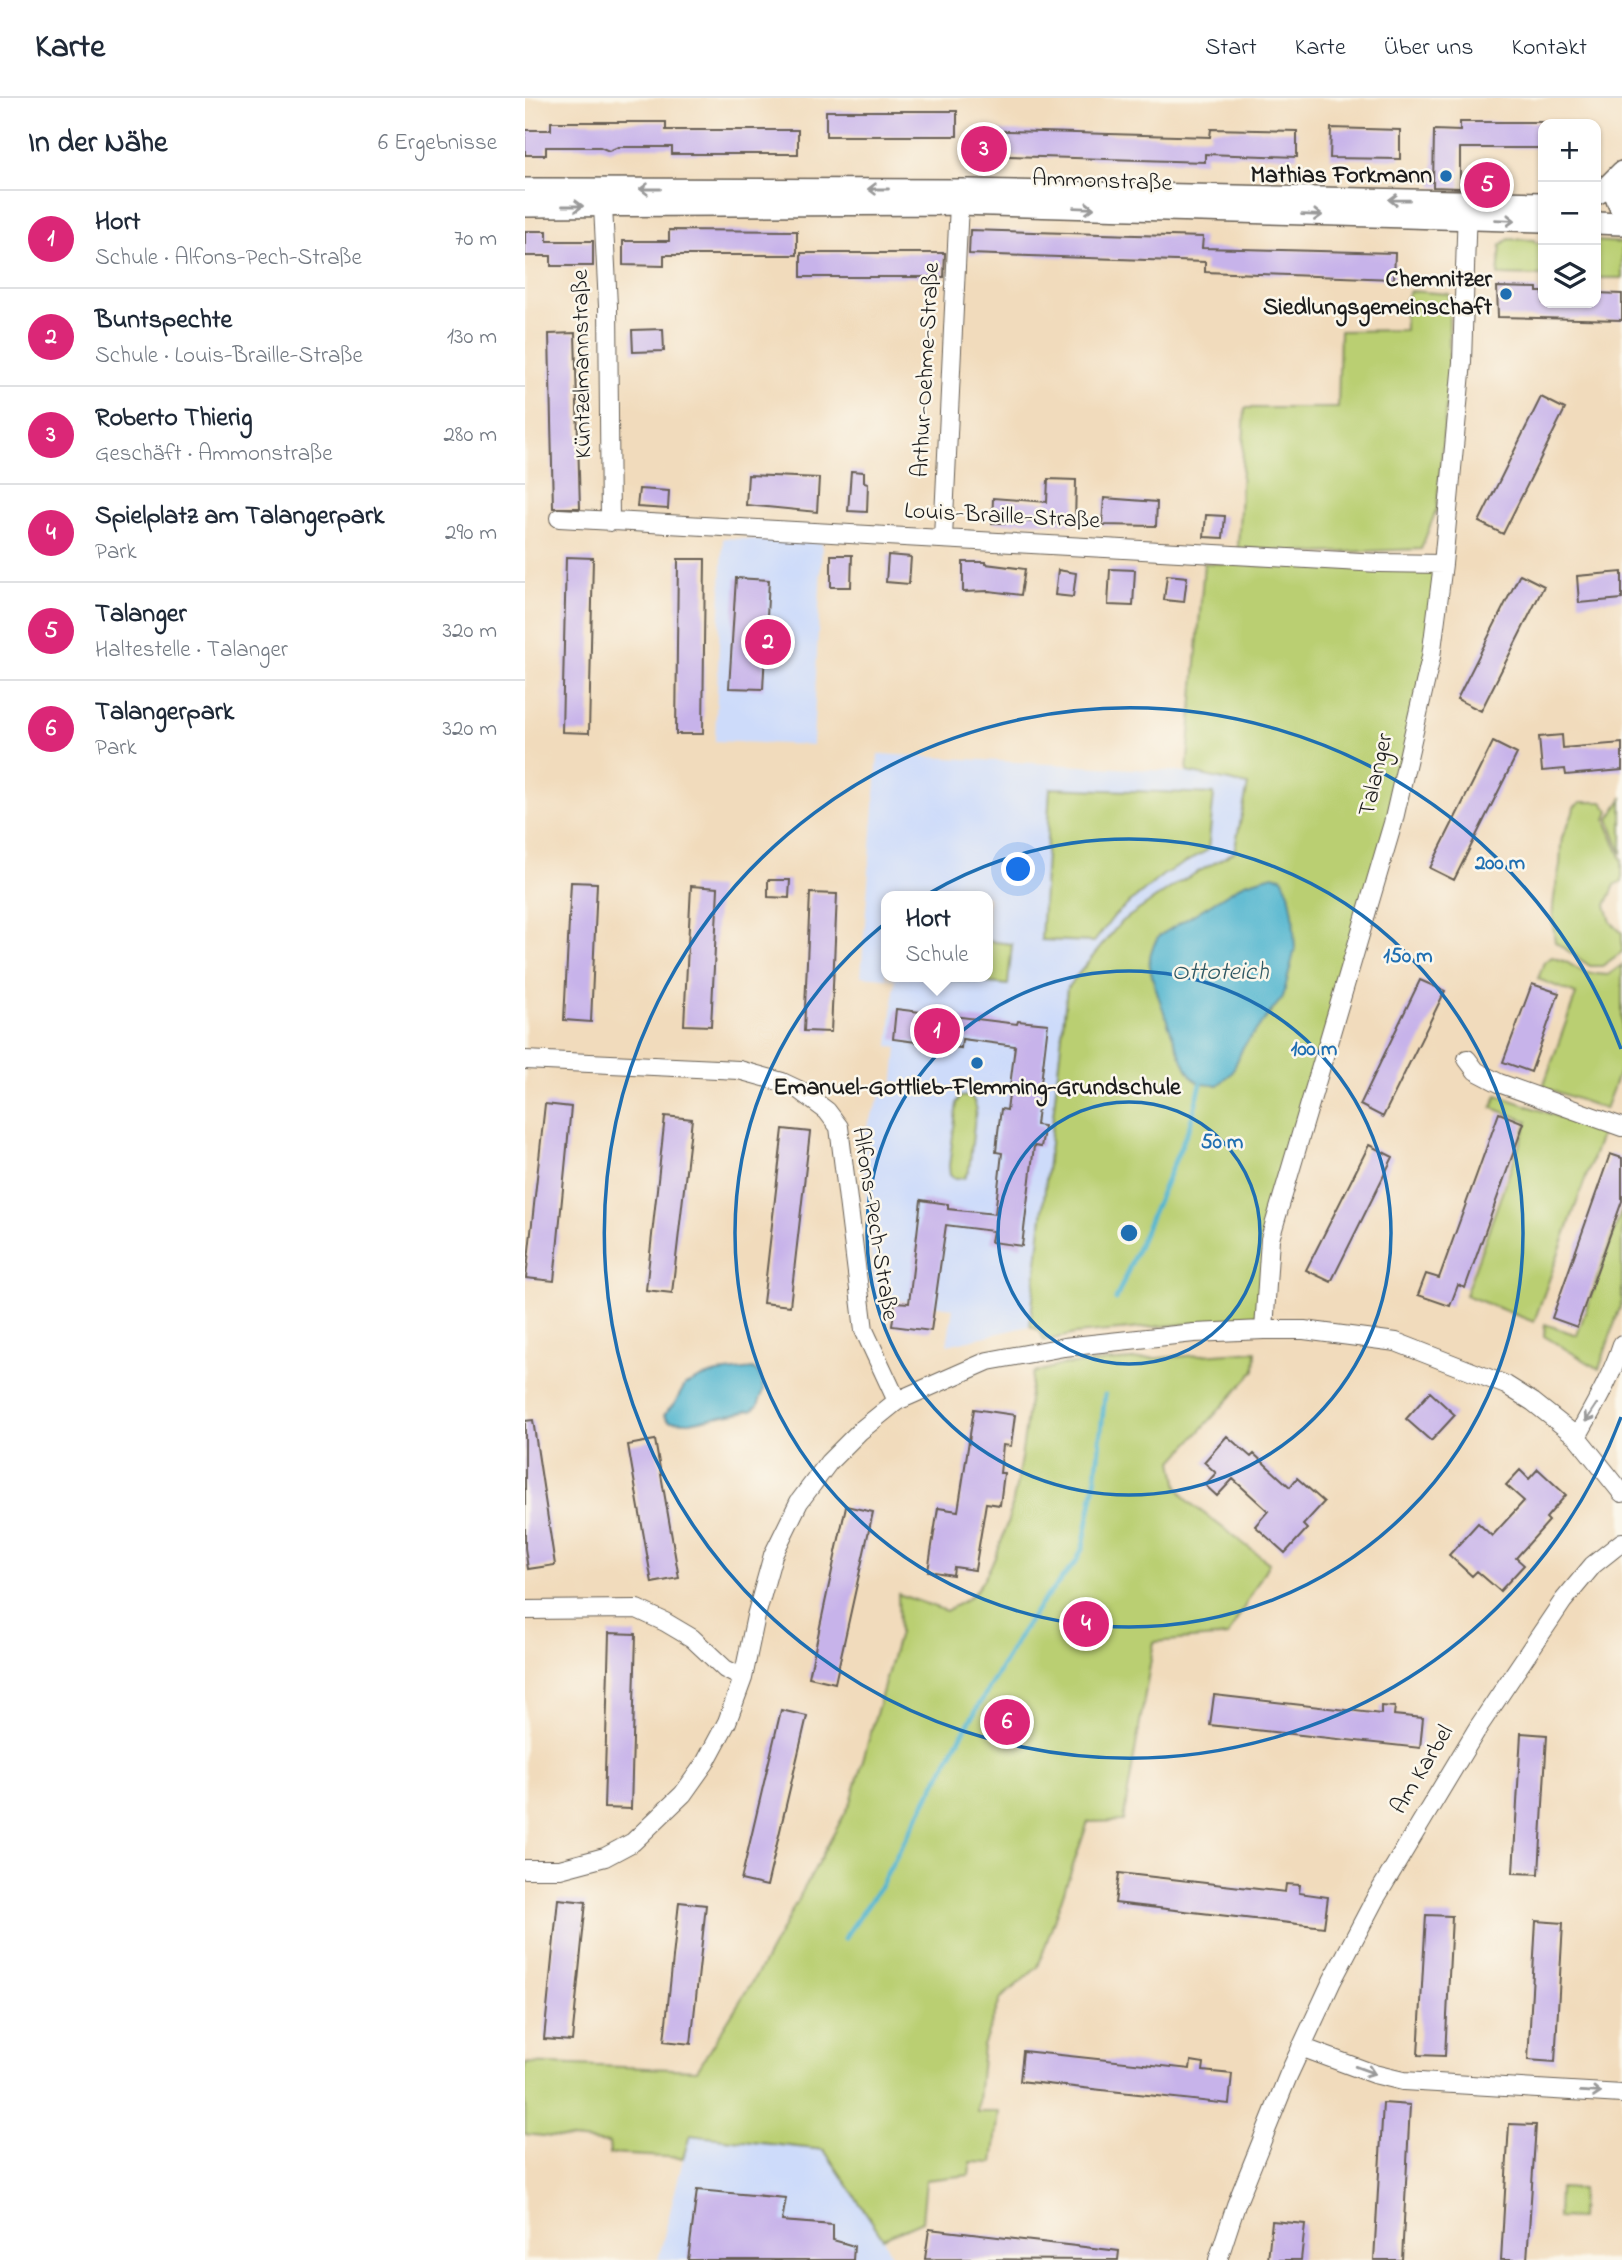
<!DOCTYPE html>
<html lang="de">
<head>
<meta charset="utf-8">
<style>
	:root { --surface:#fff; --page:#f2f2f3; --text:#1f2937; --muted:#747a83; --line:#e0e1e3; --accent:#db2777 }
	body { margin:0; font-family:"Indie Flower",sans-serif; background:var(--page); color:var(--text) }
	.controls { position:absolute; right:21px; top:21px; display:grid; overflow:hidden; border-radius:14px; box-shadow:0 2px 5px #0004 }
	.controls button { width:63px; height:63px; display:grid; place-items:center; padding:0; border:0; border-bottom:2px solid var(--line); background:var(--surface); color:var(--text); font:35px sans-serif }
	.you { position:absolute; left:494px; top:772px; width:24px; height:24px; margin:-18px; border:5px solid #fff; border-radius:50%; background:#1a73e8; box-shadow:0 0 0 10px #1a73e833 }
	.badge { display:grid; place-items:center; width:46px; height:46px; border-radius:50%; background:var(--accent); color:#fff; font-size:23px; font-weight:700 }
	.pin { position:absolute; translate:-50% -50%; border:4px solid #fff; box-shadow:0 2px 7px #0006 }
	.popup { position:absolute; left:356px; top:793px; width:112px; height:91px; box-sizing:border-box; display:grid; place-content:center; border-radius:14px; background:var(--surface); filter:drop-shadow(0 2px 5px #0005); font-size:23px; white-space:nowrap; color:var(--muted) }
	.popup b { font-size:26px; color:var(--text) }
	.popup::after { content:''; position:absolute; left:50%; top:100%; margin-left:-14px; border:14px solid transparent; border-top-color:var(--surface) }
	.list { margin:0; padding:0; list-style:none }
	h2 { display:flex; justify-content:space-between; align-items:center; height:91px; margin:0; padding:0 28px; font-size:30px }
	h2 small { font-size:23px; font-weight:400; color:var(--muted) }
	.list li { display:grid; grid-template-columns:46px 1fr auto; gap:21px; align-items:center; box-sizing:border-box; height:98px; padding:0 28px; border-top:2px solid var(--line) }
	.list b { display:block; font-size:26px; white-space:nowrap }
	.list p { margin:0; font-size:23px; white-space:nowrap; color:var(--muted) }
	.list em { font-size:23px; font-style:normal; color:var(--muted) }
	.icon { flex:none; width:38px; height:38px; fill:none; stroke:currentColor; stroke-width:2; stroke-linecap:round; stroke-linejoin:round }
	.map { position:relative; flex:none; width:1097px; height:2162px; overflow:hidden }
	header { display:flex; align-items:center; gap:42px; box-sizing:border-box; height:98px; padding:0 35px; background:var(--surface); border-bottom:2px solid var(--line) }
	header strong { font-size:33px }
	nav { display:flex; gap:38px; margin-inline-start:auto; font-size:24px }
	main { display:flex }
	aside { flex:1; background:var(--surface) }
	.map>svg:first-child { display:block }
	.built { fill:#cddbfa; fill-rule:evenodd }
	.green { fill:#bacf72; stroke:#6b7647; stroke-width:2 }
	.water { fill:#51b5cf; stroke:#366876; stroke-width:2 }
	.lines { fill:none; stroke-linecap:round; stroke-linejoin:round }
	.stream { stroke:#51b5cf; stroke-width:5 }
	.building { fill:#c7b3ea }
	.minor-casing { stroke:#675f54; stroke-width:20 }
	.tertiary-casing { stroke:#675f54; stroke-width:24 }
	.minor { stroke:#fff; stroke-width:18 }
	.tertiary { stroke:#fff; stroke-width:21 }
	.oneway { stroke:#999 }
	.ring { fill:none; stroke:#1f6fb2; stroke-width:3.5 }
	.poi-dot { fill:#1f6fb2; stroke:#fbf7ec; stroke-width:2.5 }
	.labels { text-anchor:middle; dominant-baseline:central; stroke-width:5; stroke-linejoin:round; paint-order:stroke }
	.poi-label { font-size:24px; font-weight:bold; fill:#1c1c1c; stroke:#fbf7ec; text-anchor:end }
	.street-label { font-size:24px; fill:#1c1c1c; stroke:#fbf7ec }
	.water-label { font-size:26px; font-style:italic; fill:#315964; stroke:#fbf7ec }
	.centre { fill:#1f6fb2; stroke:#fbf7ec; stroke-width:3.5 }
	.ring-label { font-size:21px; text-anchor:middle; font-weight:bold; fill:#1f6fb2; stroke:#fbf7ec; stroke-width:5; stroke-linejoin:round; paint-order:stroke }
</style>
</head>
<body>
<header>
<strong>Karte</strong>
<nav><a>Start</a><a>Karte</a><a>Über uns</a><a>Kontakt</a></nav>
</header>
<main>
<aside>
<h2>In der Nähe<small>6 Ergebnisse</small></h2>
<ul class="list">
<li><span class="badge">1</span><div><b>Hort</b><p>Schule · Alfons-Pech-Straße</p></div><em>70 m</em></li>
<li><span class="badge">2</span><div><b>Buntspechte</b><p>Schule · Louis-Braille-Straße</p></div><em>130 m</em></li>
<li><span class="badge">3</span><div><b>Roberto Thierig</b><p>Geschäft · Ammonstraße</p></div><em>280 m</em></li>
<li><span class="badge">4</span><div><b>Spielplatz am Talangerpark</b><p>Park</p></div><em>290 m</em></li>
<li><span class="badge">5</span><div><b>Talanger</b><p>Haltestelle · Talanger</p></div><em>320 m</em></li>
<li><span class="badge">6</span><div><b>Talangerpark</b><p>Park</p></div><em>320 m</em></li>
</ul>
</aside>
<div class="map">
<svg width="1097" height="2162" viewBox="0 0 1097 2162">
	<rect width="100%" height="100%" fill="#fbf7ec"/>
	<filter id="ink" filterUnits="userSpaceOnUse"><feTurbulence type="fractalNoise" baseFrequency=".0143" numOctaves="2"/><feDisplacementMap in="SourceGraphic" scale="14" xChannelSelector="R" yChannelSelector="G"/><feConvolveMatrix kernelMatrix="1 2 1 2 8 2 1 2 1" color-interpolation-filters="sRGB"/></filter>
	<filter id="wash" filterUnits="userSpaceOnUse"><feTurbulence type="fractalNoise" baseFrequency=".00686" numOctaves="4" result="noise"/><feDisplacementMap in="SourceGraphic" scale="28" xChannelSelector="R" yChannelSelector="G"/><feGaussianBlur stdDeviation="1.57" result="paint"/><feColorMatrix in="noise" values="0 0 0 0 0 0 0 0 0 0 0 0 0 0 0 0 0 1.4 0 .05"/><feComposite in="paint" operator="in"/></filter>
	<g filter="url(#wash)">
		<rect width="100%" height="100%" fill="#f1dbbc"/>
		<path class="built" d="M198 440 297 444 288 647 190 643Z
			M353 656 662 674 723 687 709 754 653 785 596 824 542 891 505 1228 422 1247 428 1210 350 1199 336 1041 359 990 368 991 372 950 364 948 370 881 336 878ZM361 798H463V879H361Z
			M164 2037 300 2052 358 2140 368 2162H133Z"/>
		<path class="green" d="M984 141 1009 142 1010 145H1018V178L973 177 976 147Z
			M1071 143 1097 145V180H1071Z
			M885 193 924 196V276L912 410 896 451 792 455 713 450 720 310H813L815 233 880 232 879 203Z
			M679 465 847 470 915 469 902 559 865 721 757 1081 736 1212 728 1220 550 1236 519 1243 515 1233 505 1228 542 890 596 824 653 785 709 754 723 687 662 674Z
			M525 690 689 696 683 752 638 777 590 817 569 844 516 842Z
			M1097 701V756L1084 721Z
			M1056 704H1077L1084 713 1081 722 1097 762V783L1090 787 1081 807 1086 824 1097 835V854L1077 868H1065L1030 844C1025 812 1029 798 1035 767 1036 758 1035 749 1037 740 1040 729 1048 721 1049 709Z
			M463 843 487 846 483 887 416 880 463 879Z
			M1027 859 1041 864 1060 875 1083 877 1097 867V966L1080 1011 1018 989 1051 896 1013 881 1019 864Z
			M972 997 1077 1034 1009 1224 940 1197 1003 1023 967 1010Z
			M442 998 448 1001 451 1009 444 1072 439 1080 430 1081 425 1077 424 1068 432 1005 435 999Z
			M1097 1111V1203L1074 1271 1019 1238 1020 1226 1052 1237Z
			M731 1253 730 1272 648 1363 653 1389 664 1404 744 1465 703 1538 629 1544 598 1723 563 1724 513 1869 476 1900 458 1948 452 2014H474L468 2065 446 2064 444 2077 401 2082 397 2123 358 2140 299 2052 165 2037 158 2060 85 2056 84 2045 0 2036V1965L172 1972 238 1866 326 1704 374 1535 373 1496 421 1513C429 1508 442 1503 448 1496 493 1440 497 1344 508 1275L537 1267Z
			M1034 2090 1056 2091 1055 2121 1033 2120Z"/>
		<path class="water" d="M748 777 757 779 764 794 768 815 770 851 758 899 718 949 707 975 693 987C683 987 675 987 668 980 658 971 627 884 625 868 623 857 628 847 634 838L720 785Z
			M228 1271 234 1276 239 1292 233 1307 227 1312 165 1324 144 1323 139 1317 150 1305 160 1287 175 1280 192 1275Z"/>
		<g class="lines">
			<path class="stream" d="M591 1201 665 1027 676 986
				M319 1841 355 1789 431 1647 497 1533 514 1508 551 1464 558 1449 570 1386 580 1297"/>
		</g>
		<g id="blocks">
			<path class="building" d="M301 13H432V38H301Z
				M26 24H141V32H273V56H147V49H93L84 53 75 49H21V57H0V32H26Z
				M935 24H1018V50H935V90L908 89 909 32 935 33Z
				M806 30 875 32V61L805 60Z
				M686 31 772 33V59L680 56V64L448 57V32L685 39Z
				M144 132 272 133V157H139V168L98 167V143H144Z
				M445 132 678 139 677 150 870 155 869 181 680 174V164L444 156Z
				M0 133H22V143H68V168H26V158H0Z
				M276 155H420L419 179H276Z
				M972 189 1012 190V194H1018V205H1071V195L1097 196V222L973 219Z
				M138 231 139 253 108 254 107 232Z
				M50 235 55 410H28L24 236Z
				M1016 299 1040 311 978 436 954 424Z
				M326 373 339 374V384L343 385 342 414 323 413Z
				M223 377 294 380 292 414 221 407Z
				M523 381 551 382 550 426 491 423V425H467L468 400 522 404Z
				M114 391 144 393 143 411 112 409Z
				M579 400 632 404 631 428 577 427Z
				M681 417 700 418 698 440 679 439Z
				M306 457H327L326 489H306Z
				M363 457 386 459 384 486 361 484Z
				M41 459 68 460 64 635 37 634Z
				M153 461H180L178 636H151Z
				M438 464H461V466L500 471 496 497 464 493 438 494Z
				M585 471 610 472 608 508 583 507Z
				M533 472 551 475 548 499 530 497Z
				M1097 474V501L1054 505 1052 478Z
				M995 476 1019 488 956 613 932 601Z
				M642 477 662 479 659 504 639 502Z
				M211 480 244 482 238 591 204 590Z
				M1037 637 1038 650 1097 645V672L1041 677 1040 671 1017 673 1014 639Z
				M968 644 992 656 929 782 905 770Z
				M243 782H265L264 800 243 799Z
				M46 784 72 785 66 924 39 922Z
				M166 788 193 790 186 928 159 927Z
				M285 795 312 796 306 934 279 933Z
				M895 882 920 893 858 1019 835 1007Z
				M1007 886 1034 895 1006 974 978 964Z
				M371 911 492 926 493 923 523 926 511 1027 519 1028 518 1038 516 1049 509 1048 497 1148 466 1144 468 1133 421 1127 406 1233 367 1228 370 1204 384 1205 396 1102 423 1106V1111L470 1116 477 1055 471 1054 473 1034 476 1011 482 1012 490 948 437 941 436 950 368 941Z
				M20 1006 46 1009 29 1183 1 1180Z
				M974 1015 999 1025 940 1190 933 1187 925 1208 893 1197 901 1176 914 1180Z
				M140 1018 167 1021 147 1195 121 1192Z
				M258 1031 285 1034 265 1208 238 1205Z
				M844 1047 868 1059 806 1184 781 1172Z
				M1085 1056 1097 1060V1103L1052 1229 1027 1220Z
				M905 1294 930 1317 906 1343 881 1321Z
				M449 1311 490 1317 486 1348 478 1347 475 1375H479L475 1407 461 1405 450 1472 429 1469 428 1477 403 1473 413 1410 433 1413Z
				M8 1322 30 1467 3 1471 0 1450V1323Z
				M702 1338 726 1359 729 1356 765 1389 772 1380 799 1404 778 1427 782 1431 760 1455 730 1428 743 1413 708 1381 692 1398 680 1387 691 1375 679 1364Z
				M130 1342 154 1480 127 1485 103 1347Z
				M1013 1371 1041 1397 1021 1420 1024 1423 991 1460 999 1467 975 1493 952 1473 947 1478 924 1457 953 1425 967 1438 999 1403 981 1387 995 1372 1004 1381Z
				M321 1408 348 1414 310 1585 284 1579Z
				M84 1535 111 1536 106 1711 79 1710Z
				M689 1597 856 1616V1608L870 1609 869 1617 898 1620 895 1650 685 1627Z
				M256 1612 282 1618 242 1788 216 1782Z
				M996 1635 1022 1637 1014 1776 988 1775Z
				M594 1775 760 1794 761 1786 775 1787 774 1795 803 1799 799 1829 590 1805Z
				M33 1801 61 1804 47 1943 19 1941Z
				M154 1804 181 1807 166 1946 139 1943Z
				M901 1817 927 1818 920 1958 893 1957Z
				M1011 1823 1038 1825 1030 1964 1003 1962Z
				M498 1953 665 1971 666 1963 679 1965 678 1973 707 1976 704 2006 495 1983Z
				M858 2005 885 2007 877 2162H849Z
				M984 2026 1011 2027 1002 2162H976Z
				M172 2092 261 2100 257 2123 308 2127V2142L329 2148 328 2162H163Z
				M747 2123 780 2126 776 2162H743Z
				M404 2131 594 2153 593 2162 400 2161Z"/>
		</g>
	</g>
	<g filter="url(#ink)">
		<use href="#blocks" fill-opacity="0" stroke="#675f54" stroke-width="2"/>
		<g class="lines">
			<g class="minor-casing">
				<path id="minor" d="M78 108 83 208 85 424
					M34 420 854 465 918 466
					M418 440 434 106
					M942 961 951 973 974 985 1097 1029
					M0 962 214 972 257 984 274 992 302 1013 314 1029 339 1232 372 1303
					M739 1232 745 1141 868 725 906 559 918 466 937 264 942 108
					M1052 1339C1069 1308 1086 1280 1097 1246
					M0 1512 112 1511 140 1524 167 1540 200 1571 218 1580
					M0 1771H35L80 1759 108 1744 158 1696 180 1665 202 1624 218 1580 231 1518 248 1457 274 1404 304 1364 335 1333 372 1303 463 1263 539 1249 669 1235 739 1232H779L871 1244 981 1287 1008 1304 1052 1339 1097 1395
					M776 1949 849 1976 878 1983 1097 1996
					M693 2162 711 2107 763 1978 807 1883 850 1801 954 1628 1038 1503 1068 1467 1097 1444"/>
			</g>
			<g class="tertiary-casing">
				<path id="tertiary" d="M1096 76 1092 102 1097 113
					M0 91 444 92 1018 105
					M1071 96 1080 91 1097 74
					M0 108 434 106 1018 123
					M1071 125 1097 126"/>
			</g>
			<use href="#minor" class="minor"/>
			<use href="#tertiary" class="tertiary"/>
		</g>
		<defs><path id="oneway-shaft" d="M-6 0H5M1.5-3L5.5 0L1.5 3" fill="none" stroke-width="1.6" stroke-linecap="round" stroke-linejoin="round" transform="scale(1.75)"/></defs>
		<g class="oneway">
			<use href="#oneway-shaft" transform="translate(125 91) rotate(-180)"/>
			<use href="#oneway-shaft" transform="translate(353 91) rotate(-180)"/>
			<use href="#oneway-shaft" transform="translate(874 102) rotate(-179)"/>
			<use href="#oneway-shaft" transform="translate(48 108)"/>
			<use href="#oneway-shaft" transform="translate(559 110) rotate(2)"/>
			<use href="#oneway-shaft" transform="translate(787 117) rotate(2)"/>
			<use href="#oneway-shaft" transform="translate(980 122) rotate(2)"/>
			<use href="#oneway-shaft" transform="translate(1066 1315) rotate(123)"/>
			<use href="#oneway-shaft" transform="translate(840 1972) rotate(20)"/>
			<use href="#oneway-shaft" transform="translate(1066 1994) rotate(3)"/>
		</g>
	</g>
	<g class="ring">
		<circle cx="604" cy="1135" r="131"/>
		<circle cx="604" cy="1135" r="262"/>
		<circle cx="604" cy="1135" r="394"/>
		<path d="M1096 1319A525 525 0 1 1 1096 951"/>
	</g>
	<g class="poi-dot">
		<circle cx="921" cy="78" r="7"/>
		<circle cx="981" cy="196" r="7"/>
		<circle cx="452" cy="965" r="7"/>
	</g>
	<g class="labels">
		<g class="poi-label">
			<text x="907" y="78">Mathias Forkmann</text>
			<text x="967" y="182">Chemnitzer<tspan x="967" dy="28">Siedlungsgemeinschaft</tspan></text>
			<text x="452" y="990" text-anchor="middle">Emanuel-Gottlieb-Flemming-Grundschule</text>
		</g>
		<g class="street-label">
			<text transform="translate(577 84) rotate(2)">Ammonstraße</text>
			<text transform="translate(58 266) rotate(-91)">Küntzelmannstraße</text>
			<text transform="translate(402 272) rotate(-87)">Arthur-Oehme-Straße</text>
			<text transform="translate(477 419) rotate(3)">Louis-Braille-Straße</text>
			<text transform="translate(852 677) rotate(-77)">Talanger</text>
			<text transform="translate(349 1126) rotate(81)">Alfons-Pech-Straße</text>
			<text transform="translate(898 1672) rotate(-59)">Am Karbel</text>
		</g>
		<g class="water-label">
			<text x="695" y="875">Ottoteich</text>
		</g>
	</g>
	<circle cx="604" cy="1135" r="10" class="centre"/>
	<g class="ring-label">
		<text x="975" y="771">200 m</text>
		<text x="883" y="864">150 m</text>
		<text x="789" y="957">100 m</text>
		<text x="697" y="1050">50 m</text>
	</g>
</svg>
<div class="controls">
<button>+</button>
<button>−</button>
<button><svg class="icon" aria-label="layers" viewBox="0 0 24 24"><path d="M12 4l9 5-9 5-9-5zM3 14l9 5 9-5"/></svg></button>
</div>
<div class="you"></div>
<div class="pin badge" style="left:412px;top:933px">1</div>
<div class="popup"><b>Hort</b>Schule</div>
<div class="pin badge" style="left:243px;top:544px">2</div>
<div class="pin badge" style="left:459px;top:51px">3</div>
<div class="pin badge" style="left:561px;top:1526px">4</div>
<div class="pin badge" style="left:962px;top:87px">5</div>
<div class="pin badge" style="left:482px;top:1624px">6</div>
</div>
</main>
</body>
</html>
